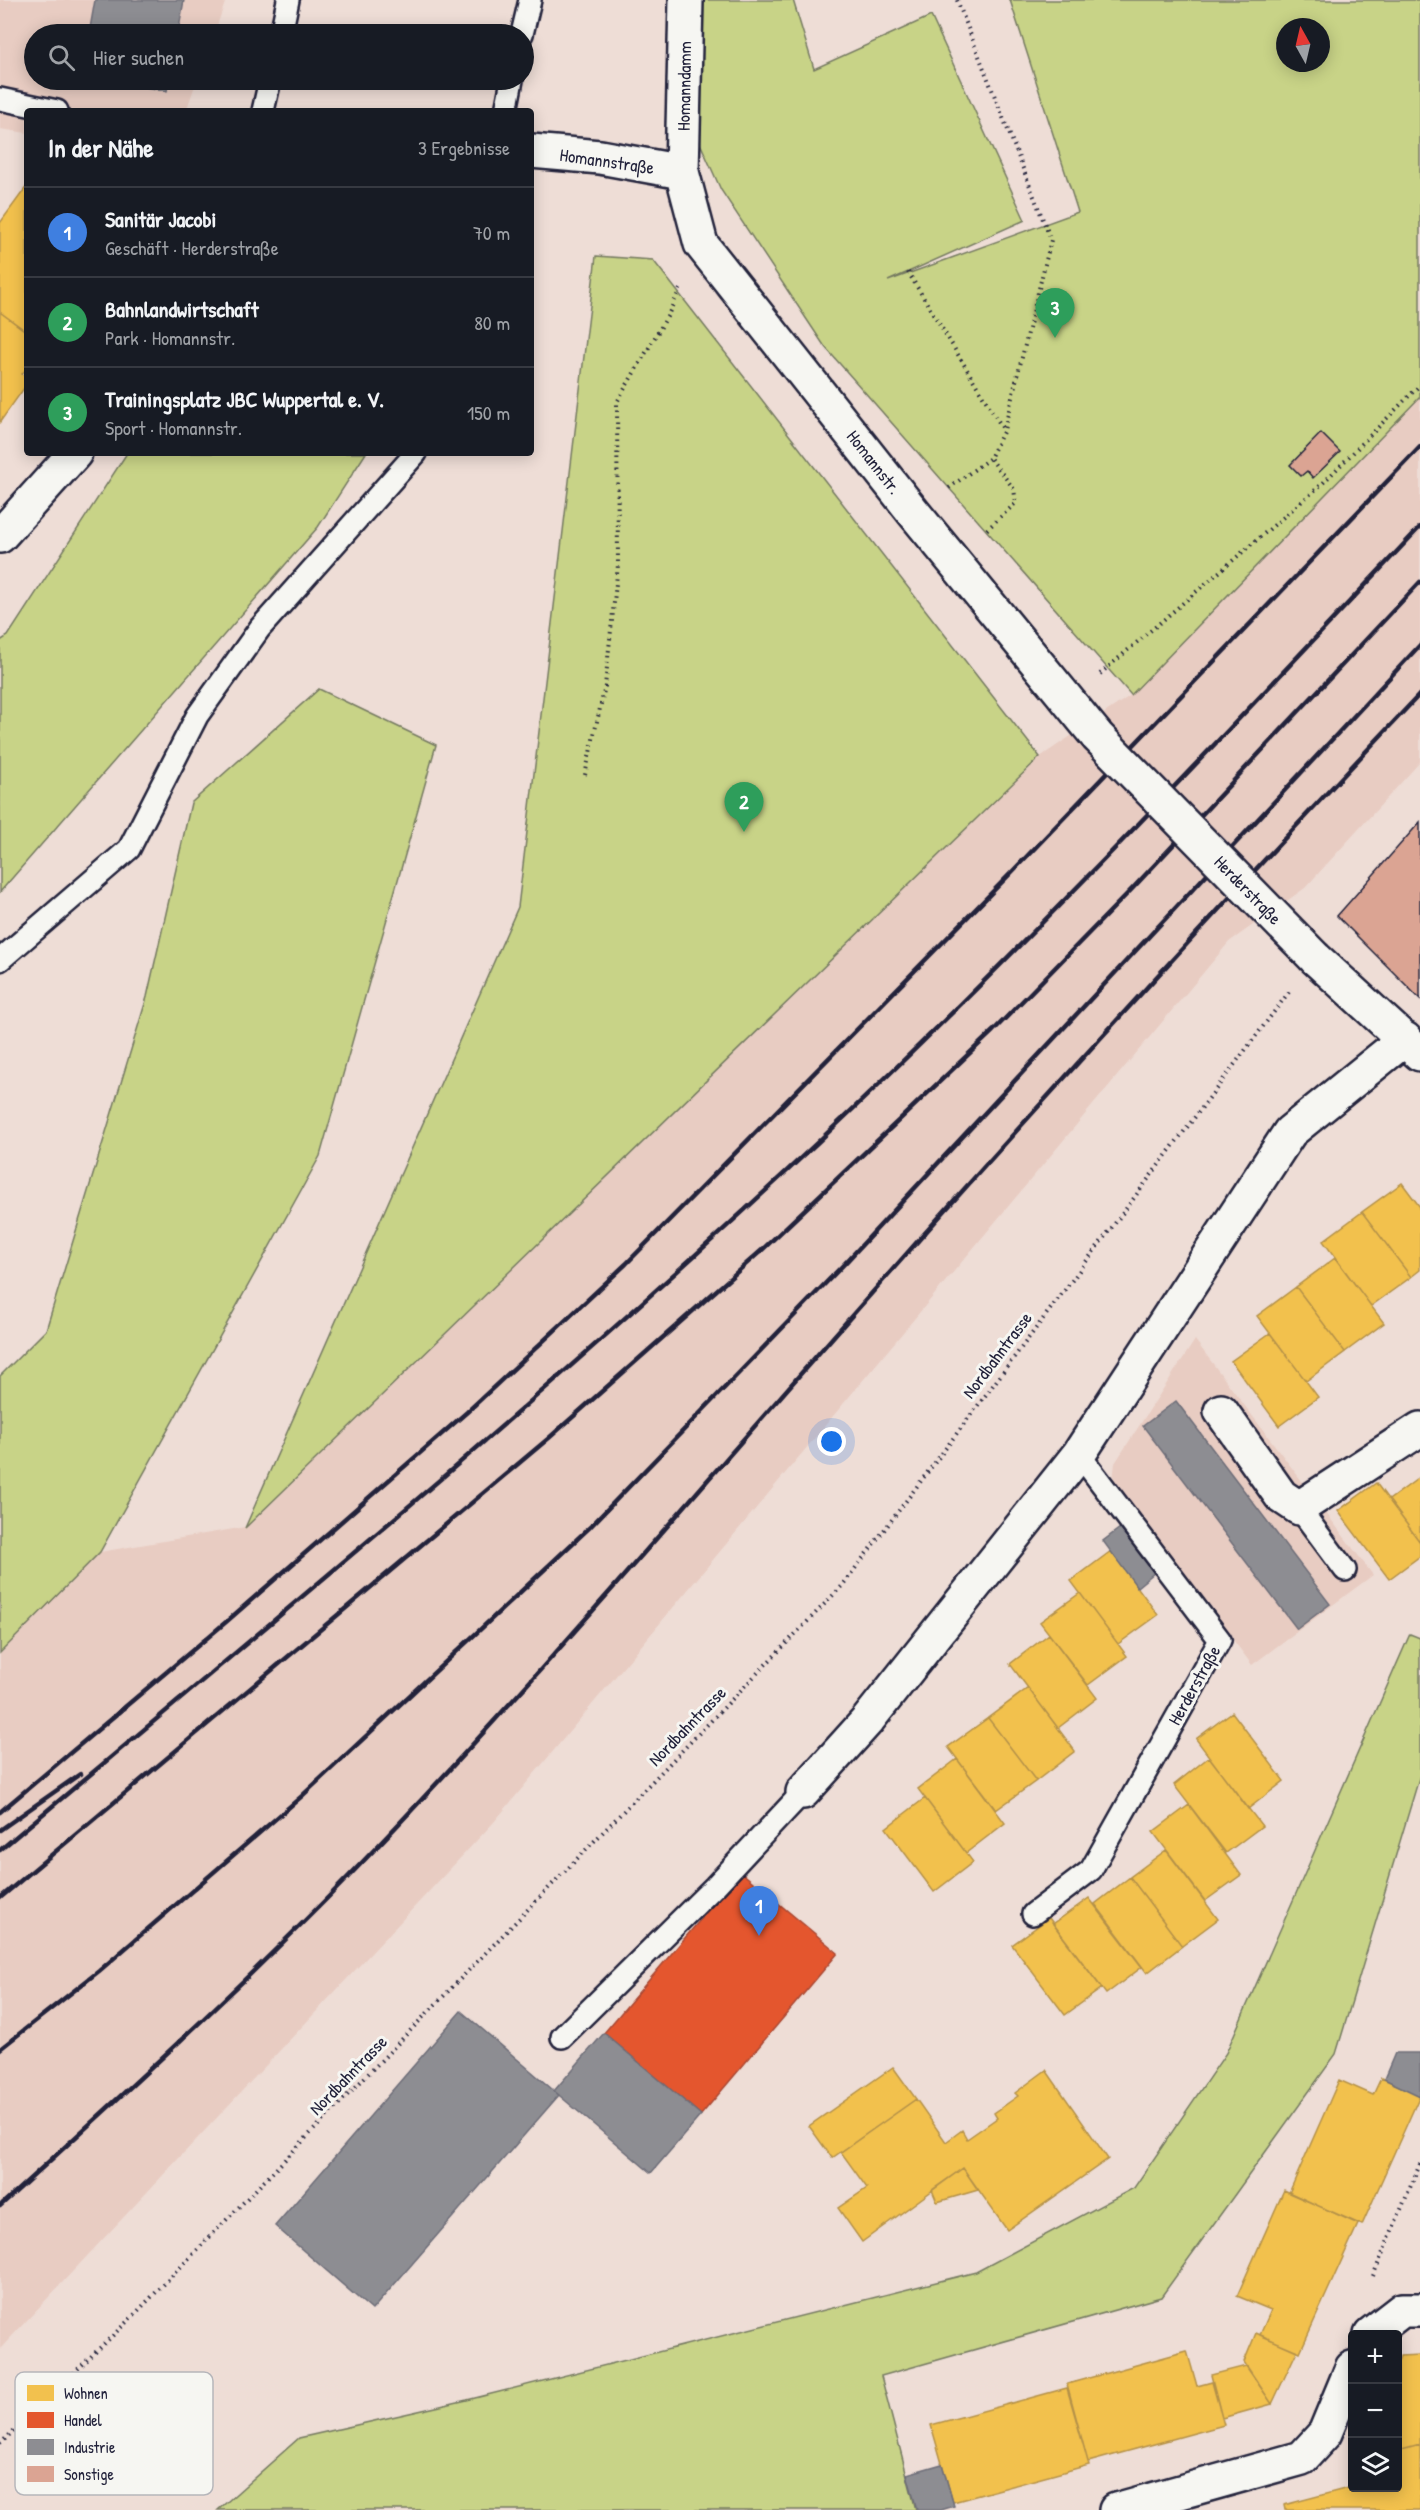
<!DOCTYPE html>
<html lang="de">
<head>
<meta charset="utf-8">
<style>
	:root { --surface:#171b24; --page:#242831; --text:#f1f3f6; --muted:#9ea1a6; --line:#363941; --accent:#1f6fb2 }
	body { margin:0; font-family:"Patrick Hand",sans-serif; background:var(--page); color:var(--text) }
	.controls { position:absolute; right:18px; bottom:18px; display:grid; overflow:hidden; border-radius:6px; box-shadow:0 3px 15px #0003 }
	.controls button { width:54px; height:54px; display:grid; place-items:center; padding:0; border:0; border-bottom:2px solid var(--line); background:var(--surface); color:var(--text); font:30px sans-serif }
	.compass { position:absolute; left:1276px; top:18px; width:54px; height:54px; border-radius:50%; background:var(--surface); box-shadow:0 3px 15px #0003; rotate:352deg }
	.you { position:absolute; left:832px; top:1442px; width:21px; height:21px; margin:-15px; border:4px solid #fff; border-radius:50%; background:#1a73e8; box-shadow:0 0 0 9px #1a73e833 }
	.badge { display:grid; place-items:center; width:39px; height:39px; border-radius:50%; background:var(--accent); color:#fff; font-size:20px; font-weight:700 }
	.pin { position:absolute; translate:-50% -50px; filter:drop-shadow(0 2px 3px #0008) }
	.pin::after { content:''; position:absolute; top:32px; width:21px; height:18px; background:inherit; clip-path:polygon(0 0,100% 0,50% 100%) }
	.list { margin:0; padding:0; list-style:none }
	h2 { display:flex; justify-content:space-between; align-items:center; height:78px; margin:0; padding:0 24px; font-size:26px }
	h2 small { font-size:20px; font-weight:400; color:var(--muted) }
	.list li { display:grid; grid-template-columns:39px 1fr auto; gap:18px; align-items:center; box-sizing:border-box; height:90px; padding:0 24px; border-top:2px solid var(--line) }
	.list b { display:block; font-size:22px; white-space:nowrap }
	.list p { margin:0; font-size:20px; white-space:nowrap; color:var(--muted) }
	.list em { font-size:20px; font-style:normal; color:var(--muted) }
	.icon { flex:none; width:33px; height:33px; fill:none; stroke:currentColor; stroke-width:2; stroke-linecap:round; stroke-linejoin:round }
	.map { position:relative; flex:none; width:1420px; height:2510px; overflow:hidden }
	.search { position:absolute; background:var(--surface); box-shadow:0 3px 15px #0003; left:24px; top:24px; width:510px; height:66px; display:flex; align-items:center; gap:15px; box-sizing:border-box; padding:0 21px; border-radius:33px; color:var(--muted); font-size:22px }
	.panel { position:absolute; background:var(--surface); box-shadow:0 3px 15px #0003; left:24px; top:108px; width:510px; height:348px; border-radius:6px }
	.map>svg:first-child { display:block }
	.built { fill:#e8ccc2 }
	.green { fill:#c8d387; stroke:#757a61; stroke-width:1.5; fill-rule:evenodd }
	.homes { fill:#f2c14e; stroke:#b49148; stroke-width:1.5 }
	.shops { fill:#e4572e; stroke:#aa4732; stroke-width:1.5 }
	.industry { fill:#8d8d92; stroke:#6d6d78; stroke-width:1.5 }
	.building { fill:#dba493; stroke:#22223b; stroke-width:1.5 }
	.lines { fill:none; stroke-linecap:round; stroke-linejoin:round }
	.lane-casing { stroke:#22223b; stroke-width:26 }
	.street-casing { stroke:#22223b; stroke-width:38 }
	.path { stroke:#22223b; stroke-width:4; stroke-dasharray:1.5 4.5; stroke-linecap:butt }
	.lane { stroke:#f6f6f2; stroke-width:21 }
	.street { stroke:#f6f6f2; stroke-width:33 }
	.rail { stroke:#22223b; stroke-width:4.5 }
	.street-bridge-casing { stroke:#22223b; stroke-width:38; stroke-linecap:butt }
	.street-bridge { stroke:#f6f6f2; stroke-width:33 }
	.labels { text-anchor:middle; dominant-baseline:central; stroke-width:6; stroke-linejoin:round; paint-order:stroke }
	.street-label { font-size:18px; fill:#22223b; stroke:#f6f6f2 }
	.key { fill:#f6f6f2; stroke:#b6b6bb; stroke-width:1.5 }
	.key-label { font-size:16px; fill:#22223b }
</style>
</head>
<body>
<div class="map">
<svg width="1420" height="2510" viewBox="0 0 1420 2510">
	<rect width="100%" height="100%" fill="#eeddd6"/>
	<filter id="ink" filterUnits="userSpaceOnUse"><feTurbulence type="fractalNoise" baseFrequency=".0167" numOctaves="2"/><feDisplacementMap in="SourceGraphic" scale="12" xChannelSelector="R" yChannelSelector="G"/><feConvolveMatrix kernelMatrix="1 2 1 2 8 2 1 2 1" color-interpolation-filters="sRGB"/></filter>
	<g filter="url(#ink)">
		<path class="built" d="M0 0H226L214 34H34V80H197L186 111H27V133L0 129Z
			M1420 397V762L1305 888 1229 942 494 1822 0 2349V1653L100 1552 245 1527 1040 757 1131 695Z
			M1195 1340 1373 1575 1252 1665 1113 1480 1115 1463Z"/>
		<path class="green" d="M700 0H793L814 69 931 16 1025 220 888 281 1078 212 1010 0H1420V397L1131 695 825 347 721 190 696 134ZM1285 27H1321V63H1285Z
			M596 256 653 260 1040 757 245 1528 518 907Z
			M127 453H366L318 527 0 892V641L8 636Z
			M319 689 436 745 320 1156 100 1552 0 1653V1376L46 1330 147 997 191 803Z
			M1410 1634 1420 1638V1775L1336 2054 1161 2297 881 2376 916 2510H218L299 2438 467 2400 976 2272 1134 2188 1226 2053Z"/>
		<path class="homes" d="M27 186V332L0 312V223Z
			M0 312 27 332V368L22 374 27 378V384L0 422Z
			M1402 1183 1420 1207V1270L1411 1277 1362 1212Z
			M1362 1212 1411 1277 1371 1306 1323 1241Z
			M1335 1258 1384 1323 1345 1352 1296 1287Z
			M1296 1287 1345 1352 1306 1381 1257 1316Z
			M1270 1333 1318 1397 1279 1426 1231 1361Z
			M1420 1477V1542L1389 1500Z
			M1376 1483 1420 1542V1556L1389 1579 1338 1511Z
			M1111 1551 1158 1615 1118 1644 1071 1581Z
			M1080 1593 1127 1656 1088 1685 1040 1622Z
			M1049 1634 1097 1698 1058 1728 1010 1664Z
			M1028 1688 1075 1751 1036 1781 988 1718Z
			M1232 1712 1284 1781 1248 1809 1196 1739Z
			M988 1718 1036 1781 996 1810 948 1747Z
			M1209 1757 1262 1826 1226 1853 1174 1785Z
			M957 1759 1005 1823 966 1853 918 1789Z
			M925 1798 973 1862 934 1892 886 1828Z
			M1189 1805 1241 1875 1205 1901 1153 1832Z
			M1166 1850 1218 1919 1182 1946 1130 1877Z
			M1130 1877 1182 1946 1147 1973 1095 1904Z
			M1089 1898 1142 1967 1106 1994 1053 1924Z
			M1049 1918 1102 1988 1065 2015 1012 1945Z
			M893 2067 916 2099 832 2158 809 2126Z
			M1046 2070 1108 2159 1007 2230 963 2168 862 2242 838 2208 867 2188 841 2152 916 2099 946 2142 962 2130 967 2139 997 2118 994 2113 1018 2096 1015 2093Z
			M1381 2078 1420 2095 1362 2225 1289 2193 1339 2080 1373 2095Z
			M963 2168 978 2190 937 2202 932 2190Z
			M1284 2190 1358 2224 1300 2352 1260 2335 1271 2310 1237 2296Z
			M1256 2333 1297 2351 1272 2404 1244 2362Z
			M1187 2351 1197 2386 1212 2382 1224 2425 1088 2462 1067 2384Z
			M1420 2355V2445L1398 2451V2362L1400 2356Z
			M1246 2366 1272 2404 1222 2418 1211 2375Z
			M1067 2388 1089 2465 953 2502 931 2425Z
			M1420 2445V2510H1285L1284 2505 1352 2487 1398 2488V2451Z"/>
		<path class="shops" d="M741 1872 838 1953 701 2115 604 2033Z"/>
		<path class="industry" d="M95 0H184L178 34H89Z
			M105 80H169L167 91Z
			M1176 1401 1330 1604 1297 1629 1143 1426Z
			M1120 1528 1154 1573 1137 1587 1103 1541Z
			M461 2011 559 2095 372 2310 275 2226Z
			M604 2033 701 2115 651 2173 554 2091Z
			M1395 2053H1420V2096L1384 2079Z
			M942 2464 954 2506 941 2510H917L907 2474Z"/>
		<path class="building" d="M1321 433 1340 452 1313 478 1307 471 1301 476 1290 465Z
			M1420 822V999L1337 916Z"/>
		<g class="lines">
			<g class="lane-casing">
				<path id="lane" d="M281 34 288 0
					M522 34 530 0
					M0 99 57 111
					M263 111 270 80
					M506 111 512 80
					M0 960 129 849 197 716 260 628 416 453
					M1299 1508 1345 1570
					M1033 1914 1091 1870 1220 1640 1079 1454
					M562 2037 715 1886 803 1792"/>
			</g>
			<g class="street-casing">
				<path id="street" d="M686 0 682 172 701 244 914 513 1097 736
					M531 151 600 157 682 172
					M0 536 75 453
					M1315 958 1420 1054
					M1221 1411 1281 1496 1299 1508 1420 1429
					M803 1792 867 1721 1079 1454 1290 1132 1405 1039
					M1371 2334 1402 2310H1420
					M1116 2510 1302 2458 1325 2433 1352 2368"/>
			</g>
			<path class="path" d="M957 0 1051 240 1004 430 990 458 1014 489 1016 503 984 532
				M908 272 1003 429
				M949 488 990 458
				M1100 674 1321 485 1420 385
				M585 775 605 686 618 565 617 402 668 315 680 289
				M1373 2276 1420 2164
				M0 2444 133 2316 842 1586 1289 992"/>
			<use href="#lane" class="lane"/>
			<use href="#street" class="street"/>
			<path class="rail" d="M0 1812 226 1622 467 1412 626 1264 1009 875 1420 447
				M0 1830 80 1774
				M0 1850C277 1618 556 1388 819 1141 1028 945 1224 735 1420 527
				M0 1898 549 1438 762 1250 993 1031 1132 889 1420 582
				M0 2049 99 1971 302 1796 590 1527 847 1261 1420 645
				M0 2206C119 2098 237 1991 349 1876 530 1689 698 1489 871 1294 1050 1091 1234 891 1420 694"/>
			<g class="street-bridge-casing">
				<path id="street-bridge" d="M1097 736 1315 958"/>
			</g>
			<use href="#street-bridge" class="street-bridge"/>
		</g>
	</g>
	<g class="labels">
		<g class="street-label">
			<text transform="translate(684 86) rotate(-89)">Homanndamm</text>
			<text transform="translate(607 161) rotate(8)">Homannstraße</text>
			<text transform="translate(874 462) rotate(52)">Homannstr.</text>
			<text transform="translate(1248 890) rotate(46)">Herderstraße</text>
			<text transform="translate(997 1355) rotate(-53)">Nordbahntrasse</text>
			<text transform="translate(1194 1685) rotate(-61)">Herderstraße</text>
			<text transform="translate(687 1726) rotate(-46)">Nordbahntrasse</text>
			<text transform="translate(348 2075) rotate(-46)">Nordbahntrasse</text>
		</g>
	</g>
	<rect x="15" y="2372" width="198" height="123" rx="9" class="key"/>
	<rect x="27" y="2385" width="27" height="16" fill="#f2c14e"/>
	<rect x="27" y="2412" width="27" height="16" fill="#e4572e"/>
	<rect x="27" y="2439" width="27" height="16" fill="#8d8d92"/>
	<rect x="27" y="2466" width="27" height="16" fill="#dba493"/>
	<g class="key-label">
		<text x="64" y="2399">Wohnen</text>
		<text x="64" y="2426">Handel</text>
		<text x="64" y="2453">Industrie</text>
		<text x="64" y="2480">Sonstige</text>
	</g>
</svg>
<div class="controls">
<button>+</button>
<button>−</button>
<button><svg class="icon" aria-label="layers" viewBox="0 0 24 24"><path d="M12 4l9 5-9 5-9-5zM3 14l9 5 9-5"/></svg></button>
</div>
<svg class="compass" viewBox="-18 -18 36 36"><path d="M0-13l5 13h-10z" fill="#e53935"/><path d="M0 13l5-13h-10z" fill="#9ea1a6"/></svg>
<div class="you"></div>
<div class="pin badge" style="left:759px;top:1936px;background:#3f7fe0">1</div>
<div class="pin badge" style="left:744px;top:832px;background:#2e9e5b">2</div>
<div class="pin badge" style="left:1055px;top:338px;background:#2e9e5b">3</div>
<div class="search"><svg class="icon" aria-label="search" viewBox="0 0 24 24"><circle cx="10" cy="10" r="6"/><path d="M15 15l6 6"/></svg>Hier suchen</div>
<section class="panel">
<h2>In der Nähe<small>3 Ergebnisse</small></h2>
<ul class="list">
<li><span class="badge" style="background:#3f7fe0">1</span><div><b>Sanitär Jacobi</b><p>Geschäft · Herderstraße</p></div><em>70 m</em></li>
<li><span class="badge" style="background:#2e9e5b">2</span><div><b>Bahnlandwirtschaft</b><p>Park · Homannstr.</p></div><em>80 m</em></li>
<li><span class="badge" style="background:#2e9e5b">3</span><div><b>Trainingsplatz JBC Wuppertal e. V.</b><p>Sport · Homannstr.</p></div><em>150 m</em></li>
</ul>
</section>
</div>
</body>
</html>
